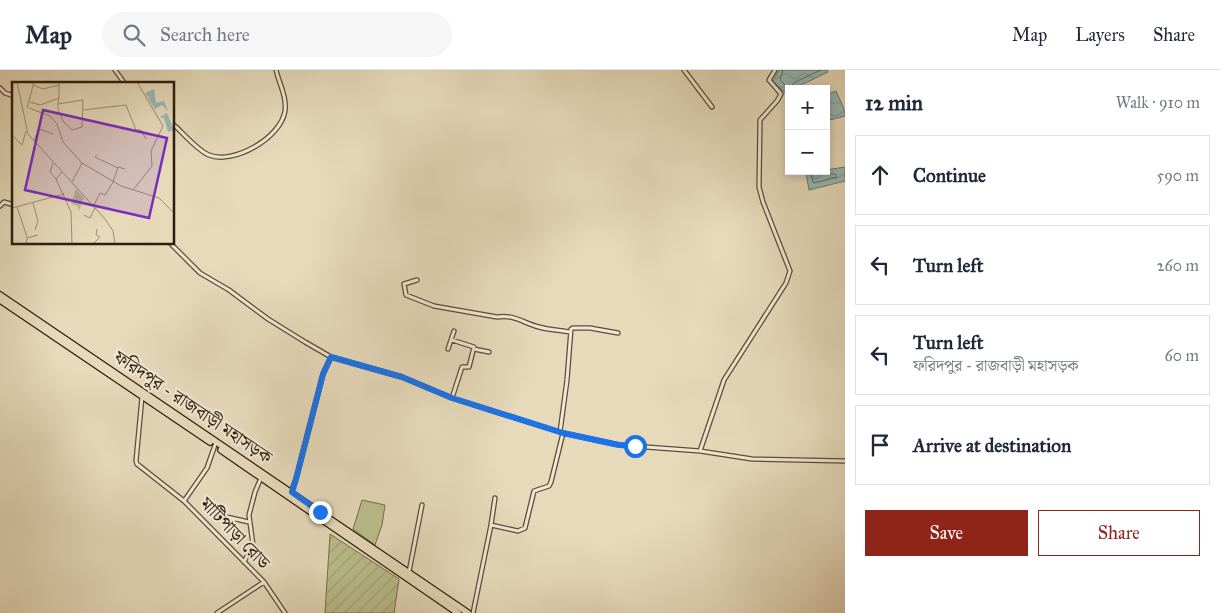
<!DOCTYPE html>
<html lang="en">
<head>
<meta charset="utf-8">
<style>
	:root { --surface:#fff; --page:#f6f6f7; --text:#1f2937; --muted:#747a83; --line:#e0e1e3; --accent:#8f2418 }
	body { margin:0; font-family:"IM FELL Great Primer","Noto Serif Bengali",serif; background:var(--page); color:var(--text) }
	.controls { position:absolute; right:15px; top:15px; display:grid; overflow:hidden; border-radius:0px; box-shadow:0 2px 8px #0003 }
	.controls button { width:45px; height:45px; display:grid; place-items:center; padding:0; border:0; border-bottom:1px solid var(--line); background:var(--surface); color:var(--text); font:25px sans-serif }
	.stop { position:absolute; width:15px; height:15px; margin:-11px; border:4px solid #1a73e8; border-radius:50%; background:#fff }
	.stop.end { background:#1a73e8; border-color:#fff; box-shadow:0 1px 5px #0008 }
	.list { margin:0; padding:0; list-style:none }
	h2 { display:flex; justify-content:space-between; align-items:center; height:65px; margin:0; padding:0 20px; font-size:21px }
	h2 small { font-size:16px; font-weight:400; color:var(--muted) }
	.list li { display:grid; grid-template-columns:32px 1fr auto; gap:15px; align-items:center; box-sizing:border-box; height:80px; margin:0 10px 10px; padding:0 10px; border:1px solid var(--line); border-radius:0px }
	.list b { display:block; font-size:19px; white-space:nowrap }
	.list p { margin:0; font-size:16px; white-space:nowrap; color:var(--muted) }
	.list em { font-size:16px; font-style:normal; color:var(--muted) }
	.actions { display:flex; gap:10px; padding:15px 20px }
	.actions a { flex:1; padding:11px 0; border:1px solid var(--accent); border-radius:0px; text-align:center; font-size:18px; color:var(--accent) }
	.actions .main { background:var(--accent); color:#fff }
	.icon { flex:none; width:28px; height:28px; fill:none; stroke:currentColor; stroke-width:2; stroke-linecap:round; stroke-linejoin:round }
	.map { position:relative; flex:none; width:845px; height:543px; overflow:hidden }
	header { display:flex; align-items:center; gap:30px; box-sizing:border-box; height:70px; padding:0 25px; background:var(--surface); border-bottom:1px solid var(--line) }
	header strong { font-size:24px }
	nav { display:flex; gap:28px; margin-inline-start:auto; font-size:18px }
	.search { width:350px; height:45px; background:var(--page); display:flex; align-items:center; gap:12px; box-sizing:border-box; padding:0 18px; border-radius:28px; color:var(--muted); font-size:19px }
	main { display:flex }
	aside { flex:1; background:var(--surface) }
	.map>svg:first-child { display:block }
	.park { fill:#babe8c; stroke:#746d4b }
	.garden { fill:url(#garden-furrows); stroke:#746d4b }
	.water { fill:url(#water-waves); stroke:#6d7b72 }
	.lines { fill:none; stroke-linecap:round; stroke-linejoin:round }
	.shore { stroke:#636b60; stroke-width:1 }
	.minor-casing { stroke:#5d4c36; stroke-width:5.5 }
	.primary-casing { stroke:#2f1c0a; stroke-width:8 }
	.minor { stroke:#efe7d3; stroke-width:3 }
	.primary { stroke:#e6dabb; stroke-width:5.5 }
	.route { stroke:#1a73e8; stroke-width:6 }
	.labels { text-anchor:middle; dominant-baseline:central; stroke-width:4.5; stroke-linejoin:round; paint-order:stroke }
	.street-label { font-size:18px; fill:#2f1c0a; stroke:#efe7d3 }
	.inset-road { fill:none; stroke:#9d8e74; stroke-width:1 }
	.view { fill:#7b2cbf; fill-opacity:0.15; stroke:#7b2cbf; stroke-width:2.5 }
	.inset-edge { fill:none; stroke:#2f1c0a; stroke-width:2.5 }
</style>
</head>
<body>
<header>
<strong>Map</strong>
<div class="search"><svg class="icon" aria-label="search" viewBox="0 0 24 24"><circle cx="10" cy="10" r="6"/><path d="M15 15l6 6"/></svg>Search here</div>
<nav><a>Map</a><a>Layers</a><a>Share</a></nav>
</header>
<main>
<div class="map">
<svg width="845" height="543" viewBox="0 0 845 543">
	<defs>
		<pattern id="garden-furrows" width="10" height="10" patternUnits="userSpaceOnUse" patternTransform="scale(1.25)"><rect width="10" height="10" fill="#babe8c"/><path d="M-1 1l2-2M0 10L10 0M9 11l2-2" fill="none" stroke="#a0a377"/></pattern>
		<pattern id="water-waves" width="16" height="10" patternUnits="userSpaceOnUse" patternTransform="scale(1.25)"><rect width="16" height="10" fill="#97bab7"/><path d="M0 5q4-4 8 0t8 0" fill="none" stroke="#829f9c"/></pattern>
	</defs>
	<rect width="100%" height="100%" fill="#e6dabb"/>
	<filter id="stains"><feTurbulence type="fractalNoise" baseFrequency=".004" numOctaves="4"/><feColorMatrix values="0 0 0 0 .2 0 0 0 0 .09 0 0 0 0 .02 0 0 0 .5 -.17"/></filter>
	<radialGradient id="worn" r=".72"><stop offset=".6" stop-color="#630" stop-opacity="0"/><stop offset="1" stop-color="#630" stop-opacity=".3"/></radialGradient>
	<path class="park" d="M362 430 385 435 382 455 375 475 353 459Z"/>
	<path class="garden" d="M330 464 399 509 394 543H325Z"/>
	<path class="water" d="M779 0H827L828 2 793 19H789V21L785 23 773 11Z
		M836 21 845 41V46L826 51V25Z
		M845 97V111L809 120 806 103 826 101V100Z"/>
	<g class="lines">
		<path class="shore" d="M783 0 780 10 786 16 790 17 795 12 821 0
			M811 101 813 112 814 113 837 107 835 104H826L822 101"/>
		<g class="minor-casing">
			<path id="minor" d="M115 0 125 14
				M684 0 712 37
				M0 18 5 23 14 26
				M174 55C183 63 198 81 209 85 233 95 281 68 285 41 287 27 279 13 276 0
				M0 136 4 132 14 135
				M171 174 200 203 229 220 268 249 305 272 331 287 402 307 452 328 563 363 619 375 700 381 752 389 845 391
				M417 210 404 214 406 225 434 236 497 247C514 244 523 253 539 257 549 260 560 260 570 262
				M452 270 474 277 469 297H462L452 328
				M448 279 454 261
				M474 279 489 282
				M142 327 136 391 137 394 184 431
				M560 362 567 310 571 259 573 258H590L618 263
				M215 375 207 398 184 431 264 512 285 543
				M700 381 724 310 786 213 790 201 763 132 759 117 760 50 777 31 781 24 769 10 775 0
				M291 422 296 409 323 304 331 287
				M222 446 249 452
				M491 455 495 428
				M244 492 253 475 249 445 255 422 261 408
				M409 502 422 435
				M217 543 264 512
				M473 543 491 455 518 461 525 458 534 421 549 416 551 412 563 363"/>
		</g>
		<g class="primary-casing">
			<path id="primary" d="M0 225 468 543
				M0 230 210 372
				M221 380 458 543"/>
		</g>
		<use href="#minor" class="minor"/>
		<use href="#primary" class="primary"/>
	</g>
	<g class="lines">
		<path class="route" d="M320 442 292 422 296 409 323 304 331 287 402 307 452 328 563 363 619 375 635 376"/>
	</g>
	<g class="labels">
		<g class="street-label">
			<text transform="translate(193 337) rotate(34)">ফরিদপুর - রাজবাড়ী মহাসড়ক</text>
			<text transform="translate(235 463) rotate(46)">মাটিপাড়া রোড</text>
		</g>
	</g>
	<g transform="translate(12 12)">
		<rect width="162" height="162" fill="#e6dabb"/>
		<path d="M64 107 72 116 67 129 66 124 59 122Z" fill="#babe8c"/>
		<path d="M142 7 144 21 152 19 156 29 150 23 143 27 136 16 139 14 135 15 133 11ZM155 31 162 48 156 50 152 36 148 35Z" fill="#97bab7"/>
		<path class="inset-road" d="M5 0 16 52 93 137 101 149 103 162M21 3 31 7 47 3M18 20 28 23 47 16M46 22 71 18 70 45 60 48 51 39 46 27V22L47 14V0M15 26 22 0M17 26 38 34 45 42M71 28 114 23 124 48H129L134 57M45 42 51 60 70 81 109 104 147 116 163 132M0 53 10 63 14 49M22 58 27 47 41 52M85 73 83 75 87 77 106 86M41 81 38 90 44 97M50 90 44 97 59 130 60 162M60 100 70 81M101 100 106 85 113 87M121 108 140 84 139 69 151 44 125 0M21 121 26 139 23 148M5 125 15 155M81 125 88 111 93 113 101 100M0 126 52 112M72 133 78 136 83 126M14 162 15 156 26 153M81 162 88 155 84 153 85 147"/>
		<path class="view" d="M31 28 155 56 137 136 13 108Z"/>
		<rect width="162" height="162" class="inset-edge"/>
	</g>
	<rect width="100%" height="100%" filter="url(#stains)"/>
	<rect width="100%" height="100%" fill="url(#worn)"/>
</svg>
<div class="controls">
<button>+</button>
<button>−</button>
</div>
<div class="stop" style="left:635px;top:376px"></div>
<div class="stop end" style="left:320px;top:442px"></div>
</div>
<aside>
<h2>12 min<small>Walk · 910 m</small></h2>
<ul class="list">
<li><svg class="icon" aria-label="ahead" viewBox="0 0 24 24"><path d="M12 20V5M6 11l6-6 6 6"/></svg><div><b>Continue</b></div><em>590 m</em></li>
<li><svg class="icon" aria-label="left" viewBox="0 0 24 24"><path d="M17 20v-9H6M10 6l-5 5 5 5"/></svg><div><b>Turn left</b></div><em>260 m</em></li>
<li><svg class="icon" aria-label="left" viewBox="0 0 24 24"><path d="M17 20v-9H6M10 6l-5 5 5 5"/></svg><div><b>Turn left</b><p>ফরিদপুর - রাজবাড়ী মহাসড়ক</p></div><em>60 m</em></li>
<li><svg class="icon" aria-label="arrive" viewBox="0 0 24 24"><path d="M6 21V4h12l-3 4 3 4H6"/></svg><div><b>Arrive at destination</b></div></li>
</ul>
<div class="actions"><a class="main">Save</a><a>Share</a></div>
</aside>
</main>
</body>
</html>
